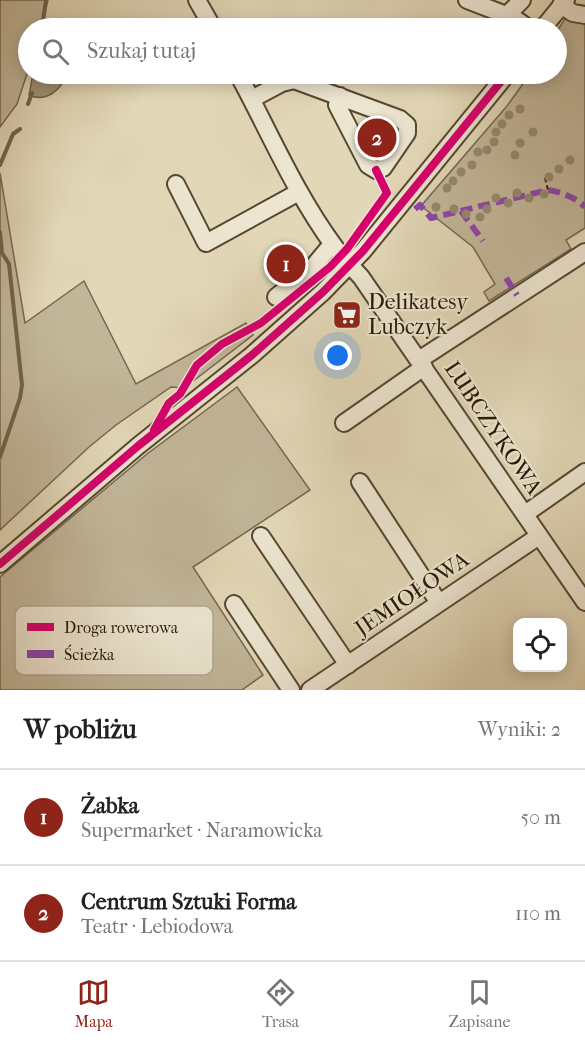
<!DOCTYPE html>
<html lang="pl">
<head>
<meta charset="utf-8">
<style>
	:root { --surface:#fff; --page:#f2f2f2; --text:#222; --muted:#767676; --line:#e0e0e0; --accent:#8f2418 }
	body { margin:0; font-family:"IM FELL French Canon",serif; background:var(--page); color:var(--text) }
	.controls { position:absolute; right:18px; bottom:18px; display:grid; overflow:hidden; border-radius:12px; box-shadow:0 3px 15px #0003 }
	.controls button { width:54px; height:54px; display:grid; place-items:center; padding:0; border:0; border-bottom:2px solid var(--line); background:var(--surface); color:var(--text); font:30px sans-serif }
	.you { position:absolute; left:338px; top:356px; width:21px; height:21px; margin:-15px; border:4px solid #fff; border-radius:50%; background:#1a73e8; box-shadow:0 0 0 9px #1a73e833 }
	.badge { display:grid; place-items:center; width:39px; height:39px; border-radius:50%; background:var(--accent); color:#fff; font-size:20px; font-weight:700 }
	.pin { position:absolute; translate:-50% -50%; border:3px solid #fff; box-shadow:0 2px 6px #0006 }
	.list { margin:0; padding:0; list-style:none }
	h2 { display:flex; justify-content:space-between; align-items:center; height:78px; margin:0; padding:0 24px; font-size:26px }
	h2 small { font-size:20px; font-weight:400; color:var(--muted) }
	.list li { display:grid; grid-template-columns:39px 1fr auto; gap:18px; align-items:center; box-sizing:border-box; height:96px; padding:0 24px; border-top:2px solid var(--line) }
	.list b { display:block; font-size:22px; white-space:nowrap }
	.list p { margin:0; font-size:20px; white-space:nowrap; color:var(--muted) }
	.list em { font-size:20px; font-style:normal; color:var(--muted) }
	.icon { flex:none; width:33px; height:33px; fill:none; stroke:currentColor; stroke-width:2; stroke-linecap:round; stroke-linejoin:round }
	.map { position:relative; flex:none; width:585px; height:690px; overflow:hidden }
	.search { position:absolute; background:var(--surface); box-shadow:0 3px 15px #0003; left:18px; right:18px; top:18px; height:66px; display:flex; align-items:center; gap:15px; box-sizing:border-box; padding:0 21px; border-radius:33px; color:var(--muted); font-size:22px }
	.sheet { height:270px; background:var(--surface) }
	nav { display:flex; justify-content:space-around; align-items:center; box-sizing:border-box; height:84px; border-top:2px solid var(--line); background:var(--surface); font-size:16px; color:var(--muted) }
	nav a { display:grid; justify-items:center; gap:3px }
	nav .on { color:var(--accent) }
	.map>svg:first-child { display:block }
	.green { fill:#c2b699; stroke:#74664e; stroke-width:1.5 }
	.water { fill:#a2967a; stroke:#71634b; stroke-width:1.5 }
	.lines { fill:none; stroke-linecap:round; stroke-linejoin:round }
	.stream { stroke:#71634b; stroke-width:4 }
	.minor-casing { stroke:#564731; stroke-width:20 }
	.path { stroke:#271704; stroke-width:2; stroke-dasharray:4.5 3; stroke-linecap:butt }
	.minor { stroke:#ece5d0; stroke-width:16 }
	.quiet { stroke:#8e44ad; stroke-width:6; stroke-dasharray:12 6; stroke-linecap:butt }
	.cycleway-casing { stroke:#ece5d0; stroke-width:11 }
	.cycleway { stroke:#d6006c; stroke-width:8 }
	.tree { fill:#95886d }
	.labels { text-anchor:middle; dominant-baseline:central; stroke-width:4.5; stroke-linejoin:round; paint-order:stroke }
	.poi-label { font-size:22px; fill:#271704; stroke:#ece5d0; text-anchor:start }
	.street-label { font-size:22px; fill:#271704; stroke:#ece5d0 }
	.key { fill:#ece5d0; stroke:#b1a793; stroke-width:1.5 }
	.key-label { font-size:16px; fill:#271704 }
</style>
</head>
<body>
<div class="map">
<svg width="585" height="690" viewBox="0 0 585 690">
	<rect width="100%" height="100%" fill="#e2d7b7"/>
	<filter id="stains"><feTurbulence type="fractalNoise" baseFrequency=".00333" numOctaves="4"/><feColorMatrix values="0 0 0 0 .2 0 0 0 0 .09 0 0 0 0 .02 0 0 0 .5 -.17"/></filter>
	<radialGradient id="worn" r=".72"><stop offset=".6" stop-color="#630" stop-opacity="0"/><stop offset="1" stop-color="#630" stop-opacity=".3"/></radialGradient>
	<path class="green" d="M0 0H48L41 28H28V71L17 104 0 127Z
		M565 19 585 22V228L566 240 571 249 489 301 484 292 495 284 473 247 421 206 507 106 530 74H556L557 31Z
		M0 173 25 323 84 281 136 384 246 323 253 335 184 388 171 387 116 425 89 447 0 530Z
		M237 387 310 490 193 567 263 675 242 690H0V577L147 454Z"/>
	<path class="water" d="M33 74H67C61 90 46 103 29 95Z"/>
	<g class="lines">
		<path class="stream" d="M42 28 46 0
			M28 104 32 93
			M0 165 13 134 20 129
			M0 232 2 253 9 264 22 385 20 398 0 457"/>
		<g class="minor-casing">
			<path id="minor" d="M197 0 213 28
				M467 0 514 18 528 28
				M561 5 573 13 585 15
				M507 15 522 0
				M543 28 566 0
				M238 74C269 131 295 193 334 246 342 257 352 267 361 277L585 602
				M252 99 282 83 294 80 400 119 407 125V133L383 168 376 170 368 165 337 105 340 96
				M176 184 206 243 299 192
				M276 297 312 268 332 244
				M419 360 585 252
				M344 423 424 367
				M360 482 439 603
				M525 514 585 472
				M261 536 348 665
				M0 564 138 446 252 355 323 292 363 251 507 74
				M234 604 291 690
				M310 690 539 536"/>
		</g>
		<path class="path" d="M545 178 548 190"/>
		<use href="#minor" class="minor"/>
		<path class="quiet" d="M415 209 420 205 431 218 548 190C561 192 575 197 585 207
			M461 211 483 241
			M506 278 517 295"/>
		<g class="cycleway-casing">
			<path id="cycleway" d="M154 430 169 403 180 394 197 365 222 344 261 323 330 267 347 249 387 193 376 170
				M0 564 138 446 252 355 323 292 363 251 507 74"/>
		</g>
		<use href="#cycleway" class="cycleway"/>
	</g>
	<g class="tree">
		<circle cx="520" cy="109" r="4.5"/>
		<circle cx="509" cy="115" r="4.5"/>
		<circle cx="502" cy="124" r="4.5"/>
		<circle cx="496" cy="132" r="4.5"/>
		<circle cx="533" cy="132" r="4.5"/>
		<circle cx="494" cy="142" r="4.5"/>
		<circle cx="520" cy="143" r="4.5"/>
		<circle cx="487" cy="150" r="4.5"/>
		<circle cx="478" cy="152" r="4.5"/>
		<circle cx="515" cy="155" r="4.5"/>
		<circle cx="570" cy="160" r="4.5"/>
		<circle cx="472" cy="165" r="4.5"/>
		<circle cx="559" cy="169" r="4.5"/>
		<circle cx="461" cy="172" r="4.5"/>
		<circle cx="549" cy="177" r="4.5"/>
		<circle cx="453" cy="181" r="4.5"/>
		<circle cx="447" cy="188" r="4.5"/>
		<circle cx="517" cy="193" r="4.5"/>
		<circle cx="544" cy="194" r="4.5"/>
		<circle cx="496" cy="198" r="4.5"/>
		<circle cx="529" cy="198" r="4.5"/>
		<circle cx="508" cy="203" r="4.5"/>
		<circle cx="436" cy="207" r="4.5"/>
		<circle cx="454" cy="209" r="4.5"/>
		<circle cx="487" cy="209" r="4.5"/>
		<circle cx="466" cy="214" r="4.5"/>
		<circle cx="480" cy="217" r="4.5"/>
	</g>
	<defs>
		<g id="supermarket-square" transform="scale(1.5)"><rect x="-9" y="-9" width="18" height="18" rx="4" fill="#8f2418" stroke="#ece5d0"/><path d="M-6-5.5h2.5l.6 2H6L4.5 2H-2.5L-4.4-4H-6ZM-1.5 3.2a1.3 1.3 0 1 0 .1 0ZM3 3.2a1.3 1.3 0 1 0 .1 0Z" fill="#fff"/></g>
	</defs>
	<g fill-rule="evenodd">
		<use href="#supermarket-square" x="347" y="315"/>
	</g>
	<g class="labels">
		<g class="poi-label">
			<text x="368" y="302">Delikatesy<tspan x="368" dy="25">Lubczyk</tspan></text>
		</g>
		<g class="street-label">
			<text transform="translate(493 428) rotate(56)">LUBCZYKOWA</text>
			<text transform="translate(412 594) rotate(-34)">JEMIOŁOWA</text>
		</g>
	</g>
	<rect x="15" y="606" width="198" height="69" rx="9" class="key"/>
	<rect x="27" y="623" width="27" height="8" fill="#d6006c"/>
	<rect x="27" y="650" width="27" height="8" fill="#8e44ad"/>
	<g class="key-label">
		<text x="64" y="633">Droga rowerowa</text>
		<text x="64" y="660">Ścieżka</text>
	</g>
	<rect width="100%" height="100%" filter="url(#stains)"/>
	<rect width="100%" height="100%" fill="url(#worn)"/>
</svg>
<div class="controls">
<button><svg class="icon" aria-label="locate" viewBox="0 0 24 24"><circle cx="12" cy="12" r="6"/><path d="M12 2v4M12 18v4M2 12h4M18 12h4"/></svg></button>
</div>
<div class="you"></div>
<div class="pin badge" style="left:286px;top:264px">1</div>
<div class="pin badge" style="left:377px;top:138px">2</div>
<div class="search"><svg class="icon" aria-label="search" viewBox="0 0 24 24"><circle cx="10" cy="10" r="6"/><path d="M15 15l6 6"/></svg>Szukaj tutaj</div>
</div>
<section class="sheet">
<h2>W pobliżu<small>Wyniki: 2</small></h2>
<ul class="list">
<li><span class="badge">1</span><div><b>Żabka</b><p>Supermarket · Naramowicka</p></div><em>50 m</em></li>
<li><span class="badge">2</span><div><b>Centrum Sztuki Forma</b><p>Teatr · Lebiodowa</p></div><em>110 m</em></li>
</ul>
</section>
<nav>
<a class="on"><svg class="icon" aria-label="map" viewBox="0 0 24 24"><path d="M3 6l6-2 6 2 6-2v14l-6 2-6-2-6 2zM9 4v14M15 6v14"/></svg>Mapa</a>
<a><svg class="icon" aria-label="directions" viewBox="0 0 24 24"><path d="M12 3l9 9-9 9-9-9zM9 14v-3h6M13 9l2 2-2 2"/></svg>Trasa</a>
<a><svg class="icon" aria-label="saved" viewBox="0 0 24 24"><path d="M7 4h10v16l-5-4-5 4z"/></svg>Zapisane</a>
</nav>
</body>
</html>
